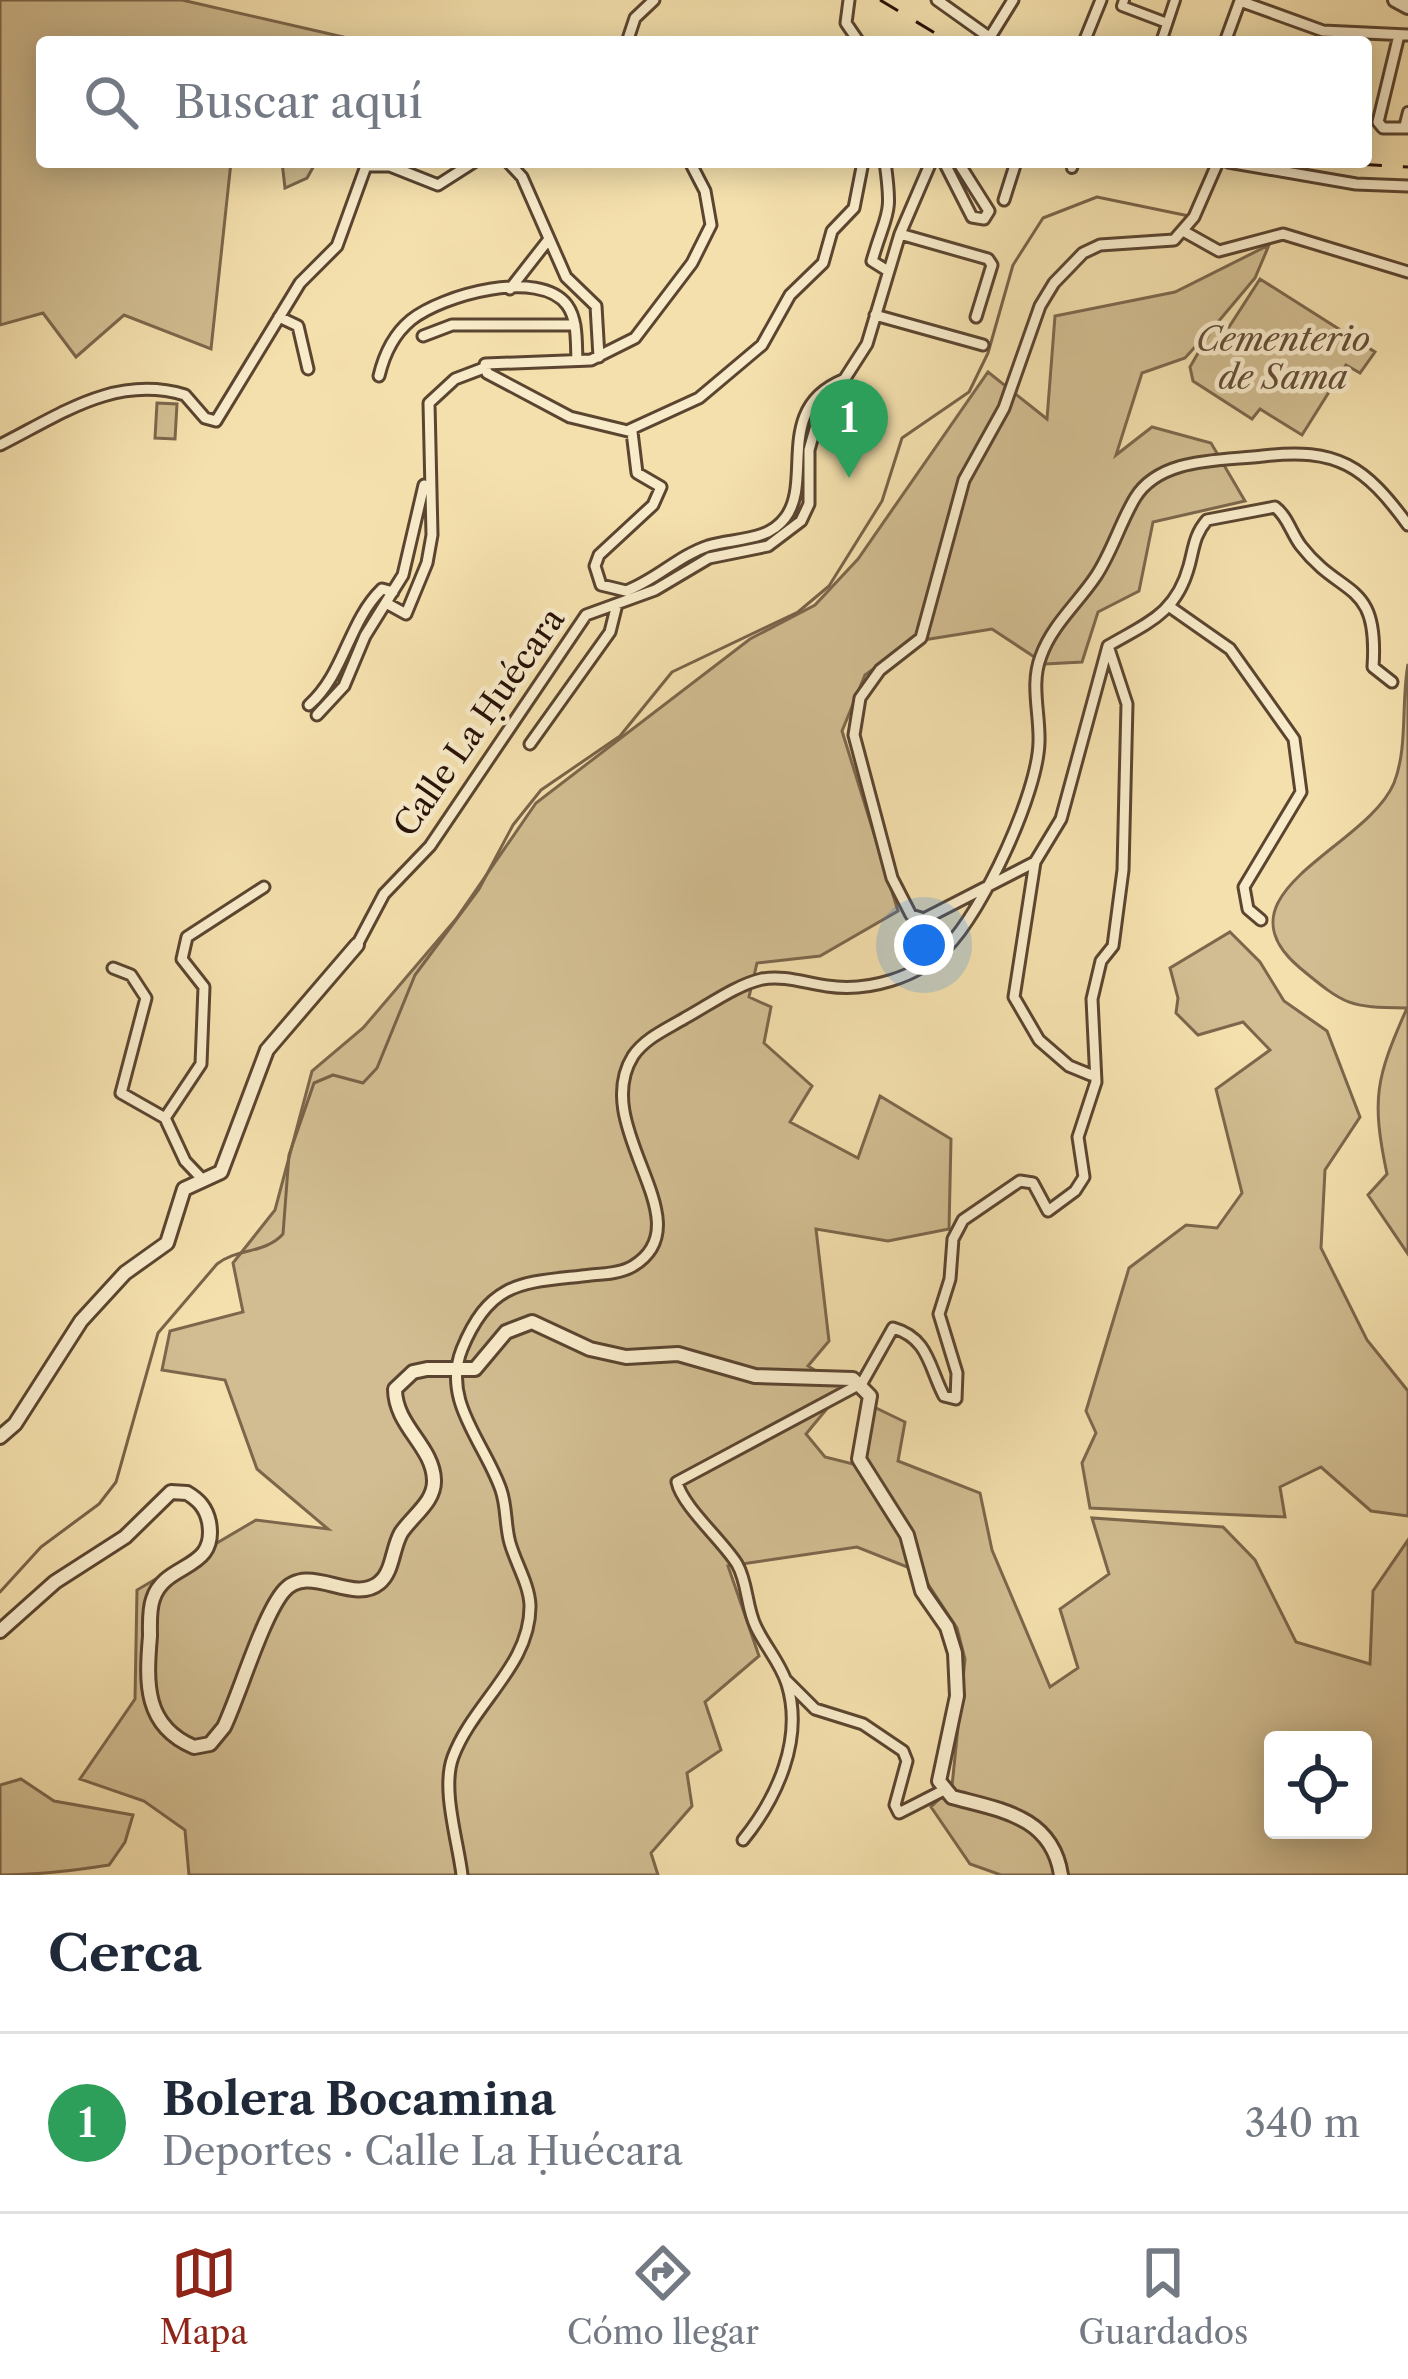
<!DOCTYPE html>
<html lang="es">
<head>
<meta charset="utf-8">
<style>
	:root { --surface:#fff; --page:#f2f2f3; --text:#1f2937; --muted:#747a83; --line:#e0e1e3; --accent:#8f2418 }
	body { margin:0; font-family:"Libre Caslon Text",serif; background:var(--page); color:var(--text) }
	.controls { position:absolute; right:36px; bottom:36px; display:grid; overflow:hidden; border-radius:12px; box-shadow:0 6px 30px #0003 }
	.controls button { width:108px; height:108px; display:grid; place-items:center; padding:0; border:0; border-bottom:3px solid var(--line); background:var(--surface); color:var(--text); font:60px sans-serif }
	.you { position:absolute; left:924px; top:945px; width:42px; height:42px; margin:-30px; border:9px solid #fff; border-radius:50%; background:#1a73e8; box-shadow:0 0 0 18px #1a73e833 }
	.badge { display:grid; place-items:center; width:78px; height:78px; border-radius:50%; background:var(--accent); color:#fff; font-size:39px; font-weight:700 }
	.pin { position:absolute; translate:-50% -99px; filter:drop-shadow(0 3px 6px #0008) }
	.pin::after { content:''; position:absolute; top:63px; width:42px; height:36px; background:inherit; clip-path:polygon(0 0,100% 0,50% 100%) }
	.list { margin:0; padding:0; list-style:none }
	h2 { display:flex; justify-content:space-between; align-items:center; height:156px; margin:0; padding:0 48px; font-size:51px }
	h2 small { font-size:39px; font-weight:400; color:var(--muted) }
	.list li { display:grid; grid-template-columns:78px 1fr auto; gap:36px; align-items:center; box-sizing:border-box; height:180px; padding:0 48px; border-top:3px solid var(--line) }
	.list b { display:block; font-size:45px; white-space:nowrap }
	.list p { margin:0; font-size:39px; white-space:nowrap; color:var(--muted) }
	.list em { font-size:39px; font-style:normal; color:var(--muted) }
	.icon { flex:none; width:66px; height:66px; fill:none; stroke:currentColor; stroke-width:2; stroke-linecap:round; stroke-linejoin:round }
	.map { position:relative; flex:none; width:1408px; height:1875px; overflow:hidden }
	.search { position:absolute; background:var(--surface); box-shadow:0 6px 30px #0003; left:36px; right:36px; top:36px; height:132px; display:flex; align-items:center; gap:30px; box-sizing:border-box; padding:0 42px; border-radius:12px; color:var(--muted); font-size:45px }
	.sheet { height:336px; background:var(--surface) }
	nav { display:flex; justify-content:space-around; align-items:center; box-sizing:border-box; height:168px; border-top:3px solid var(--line); background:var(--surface); font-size:33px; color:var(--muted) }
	nav a { display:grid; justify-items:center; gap:6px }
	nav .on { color:var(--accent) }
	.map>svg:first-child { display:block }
	.green { fill:#d1bd91; stroke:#7c674c; stroke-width:3; fill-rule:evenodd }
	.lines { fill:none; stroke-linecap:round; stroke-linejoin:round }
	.stream { stroke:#796349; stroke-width:3 }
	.pedestrian-casing { stroke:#5b4530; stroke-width:14 }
	.minor-casing { stroke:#5b4530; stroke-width:15 }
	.tertiary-casing { stroke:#5b4530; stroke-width:18 }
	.pedestrian { stroke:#f8ebca; stroke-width:8 }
	.minor { stroke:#f8ebca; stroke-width:9 }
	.tertiary { stroke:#f8ebca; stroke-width:12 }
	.rail { stroke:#281107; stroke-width:3; stroke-dasharray:21 21; stroke-linecap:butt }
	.labels { text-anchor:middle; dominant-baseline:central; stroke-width:9; stroke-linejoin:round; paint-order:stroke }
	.park-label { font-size:33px; font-style:italic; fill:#634d37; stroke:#f8ebca }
	.street-label { font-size:33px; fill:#281107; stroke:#f8ebca }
</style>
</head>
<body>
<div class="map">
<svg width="1408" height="1875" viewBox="0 0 1408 1875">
	<rect width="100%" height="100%" fill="#f4e0ad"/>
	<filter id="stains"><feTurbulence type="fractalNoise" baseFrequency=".00167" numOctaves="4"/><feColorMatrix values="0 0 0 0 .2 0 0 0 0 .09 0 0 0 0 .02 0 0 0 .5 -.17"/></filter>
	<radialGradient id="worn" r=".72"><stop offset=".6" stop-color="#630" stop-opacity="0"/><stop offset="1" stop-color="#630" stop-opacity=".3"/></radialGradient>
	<path class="green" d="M0 0H182L365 42H42V162H231L211 349 124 315 76 357 43 313 0 325Z
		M282 162H316L307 178 285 188Z
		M1269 245 1255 278 1218 322 1229 327 1260 279 1375 352 1360 373 1346 365 1302 435 1260 409 1252 419 1193 381 1190 367 1213 327 1185 358 1142 373 1116 455 1152 427 1211 443 1245 501 1153 522 1139 591 1098 612 1082 662 1045 664 992 629 911 642 865 675 842 731 898 911 820 956 757 963 749 997 771 1007 764 1043 812 1086 790 1122 858 1158 880 1096 951 1139 949 1229 888 1241 816 1229 829 1341 808 1366 844 1388 806 1434 825 1457 853 1464 874 1407 905 1422 898 1461 980 1493 992 1550 1050 1687 1078 1668 1060 1609 1109 1574 1092 1518 1223 1527 1255 1560 1296 1642 1370 1664 1373 1591 1408 1540V1875H1001L970 1864 931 1807 952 1786 965 1659 957 1628 920 1572 857 1547 728 1566 759 1656 705 1702 721 1750 687 1773 692 1806 651 1853 658 1875H189L185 1830 144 1801 80 1779 135 1699 137 1590 256 1520 328 1529 257 1469 225 1380 162 1370 170 1331 243 1312 233 1263 275 1210 312 1071 363 1028 456 919 536 803 750 639 815 605 858 559 988 372 1047 419 1055 316 1175 292ZM1273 1740H1363V1830H1273Z
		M157 403 177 404 175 439 155 438Z
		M1408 664V1254L1368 1195 1387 1174C1371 1098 1376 1078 1407 1008 1348 1007 1346 1006 1300 968 1211 893 1367 848 1394 783 1408 748 1401 702 1408 664Z
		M1230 932 1260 962 1284 1001 1327 1031 1360 1117 1325 1170 1321 1248 1367 1340 1408 1391V1516L1371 1511 1321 1467 1280 1487 1285 1517 1090 1508 1082 1463 1096 1433 1086 1411 1129 1268 1186 1225 1217 1228 1242 1193 1216 1089 1270 1050 1243 1022 1198 1035 1176 1013 1178 998 1170 968Z
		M21 1779 54 1801 133 1815 125 1842 109 1865C72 1871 38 1875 0 1875V1785Z"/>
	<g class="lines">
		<path class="stream" d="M0 1592 41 1547 99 1504 116 1482 158 1333 217 1264C237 1248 265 1254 283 1234L289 1155 314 1083 333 1075 363 1083 377 1068 415 975 479 889 513 825 541 790 620 736 672 672 798 612 829 586 882 501 902 438 969 392 988 353 1013 265 1043 218 1097 197 1189 216"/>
		<g class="pedestrian-casing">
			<path id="pedestrian" d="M1124 0 1122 6 1167 23
				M1161 42 1175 0
				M1404 128 1408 112
				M1072 168 1074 162"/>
		</g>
		<g class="minor-casing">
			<path id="minor" d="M849 0 846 23 859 42
				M937 0 996 42
				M1399 35 1378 122 1383 128H1408
				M627 42 635 18 654 0
				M987 42 1013 0
				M1084 42 1101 0
				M1225 42 1240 1 1323 31 1408 35
				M508 162 522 177 566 277 596 306 599 357
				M690 162 705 191 711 225 692 263 635 338 591 360 485 364 487 373 570 417 632 432 637 473 661 487 653 505 599 555 595 566 601 585 626 591C656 580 678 556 708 546 734 538 767 542 785 518 814 481 773 409 843 380
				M885 162C893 219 887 209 872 261L888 271
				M944 162 972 217 984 219 989 211 958 162
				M1228 162 1356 184 1408 186
				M1004 200 1016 162
				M1185 232 1219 251 1283 234 1408 272
				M900 234 988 259 992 265 976 317
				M510 289 549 239
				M875 315 983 345
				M279 317 298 326 308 369
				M423 336 452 325H575
				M379 376C384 355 394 334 411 320 442 295 539 268 567 305 578 320 576 343 577 360
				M629 430 699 398 762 345 790 295 823 263 832 231 854 208 863 162
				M0 445C60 415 115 374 185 395L205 418 216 421 300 283 337 246 366 166H390L438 185 474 162
				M386 603 406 614 427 563 432 535 429 403 455 379 484 368
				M1170 607 1230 649 1294 739 1301 792 1244 887 1248 909 1261 920
				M309 705C345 673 348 622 382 589L393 592
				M317 715 344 686 365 636 403 575 424 485
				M530 744 610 632 617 604
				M1035 862 924 919 911 915 892 878 854 735 860 698 880 670 921 638 964 480 1004 408 1040 306 1054 283 1083 253 1100 245 1174 240 1194 217 1218 162
				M357 945 384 894 430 846 586 615 655 590 709 558 768 546 801 521 809 504V450L817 422 867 344 900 234 931 162
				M113 968 131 975 146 998 121 1093 165 1118 185 1161 204 1181
				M1091 1075 1069 1066 1039 1040 1014 997 1035 862 1061 819 1108 646C1147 623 1176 614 1189 566 1194 548 1194 535 1207 520L1275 507C1288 517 1291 533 1301 546 1342 599 1379 579 1373 667L1392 682
				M165 1118 201 1064 204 987 182 959 187 937 264 887
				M787 1681 815 1709 863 1724 903 1751 907 1761 895 1805 899 1813 944 1790
				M743 1840C777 1798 804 1739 787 1684 781 1664 765 1646 756 1627 746 1607 748 1583 737 1564 723 1541 682 1506 677 1482L862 1383 893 1328C929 1338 929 1368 944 1396L956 1399 957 1373 939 1314 950 1279 953 1239 963 1220 1020 1181 1033 1183 1048 1211 1075 1191 1084 1177 1078 1137 1096 1082 1092 999 1101 961 1113 946 1123 870 1127 704 1108 646
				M462 1875C458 1841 441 1789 453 1757 473 1703 531 1665 530 1605 529 1584 516 1564 510 1543 505 1526 507 1507 501 1490 485 1443 441 1401 462 1349 491 1278 525 1283 591 1275 604 1274 622 1273 633 1266 706 1222 588 1128 633 1056 645 1038 667 1029 685 1018 709 1005 736 985 762 979 784 975 805 983 827 986 868 992 917 978 946 948 983 911 1038 793 1039 742 1040 713 1030 684 1041 656 1052 625 1078 603 1096 576 1112 552 1120 523 1135 498 1160 457 1221 461 1263 456 1337 447 1365 466 1408 525"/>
		</g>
		<g class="tertiary-casing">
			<path id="tertiary" d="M1395 0 1408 7
				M0 1437 15 1424 81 1321 125 1273 167 1243 184 1189 221 1172 267 1050 357 945
				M0 1631 55 1582 125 1537 171 1492 187 1493C199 1500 206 1508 209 1522 218 1572 165 1561 153 1599 149 1610 150 1624 150 1636 146 1683 144 1726 194 1747L210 1744 224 1727C240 1693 262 1618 283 1592 308 1561 352 1605 379 1583 393 1572 392 1549 401 1533 412 1516 435 1502 434 1480 433 1446 395 1426 395 1389L413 1372 427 1369H475L506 1332 532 1322 590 1349 626 1357 678 1354 755 1376 853 1379 870 1396 859 1459 907 1535 922 1591 947 1627 955 1653 957 1696 939 1781 952 1797C1000 1810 1052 1816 1061 1875"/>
		</g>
		<use href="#pedestrian" class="pedestrian"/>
		<use href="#minor" class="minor"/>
		<use href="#tertiary" class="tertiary"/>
		<path class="rail" d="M880 0 950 42
			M1319 162 1408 167"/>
	</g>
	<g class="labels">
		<g class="park-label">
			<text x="1283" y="339">Cementerio<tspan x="1283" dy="38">de Sama</tspan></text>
		</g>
		<g class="street-label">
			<text transform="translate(479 722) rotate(-55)">Calle La Ḥuécara</text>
		</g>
	</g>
	<rect width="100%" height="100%" filter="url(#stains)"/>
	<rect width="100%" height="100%" fill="url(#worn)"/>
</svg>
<div class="controls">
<button><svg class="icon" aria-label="locate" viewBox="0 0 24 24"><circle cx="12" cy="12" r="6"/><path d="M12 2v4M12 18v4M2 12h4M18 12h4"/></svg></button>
</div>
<div class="you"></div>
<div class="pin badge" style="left:849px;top:478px;background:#2e9e5b">1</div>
<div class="search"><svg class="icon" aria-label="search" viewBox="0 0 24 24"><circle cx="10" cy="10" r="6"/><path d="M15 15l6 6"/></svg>Buscar aquí</div>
</div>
<section class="sheet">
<h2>Cerca<small></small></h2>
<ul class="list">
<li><span class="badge" style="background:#2e9e5b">1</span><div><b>Bolera Bocamina</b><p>Deportes · Calle La Ḥuécara</p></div><em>340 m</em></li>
</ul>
</section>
<nav>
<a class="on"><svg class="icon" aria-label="map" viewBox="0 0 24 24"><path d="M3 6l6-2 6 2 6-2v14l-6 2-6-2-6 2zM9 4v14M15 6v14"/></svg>Mapa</a>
<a><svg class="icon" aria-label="directions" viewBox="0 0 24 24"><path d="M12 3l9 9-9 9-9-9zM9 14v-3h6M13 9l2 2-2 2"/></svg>Cómo llegar</a>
<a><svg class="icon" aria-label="saved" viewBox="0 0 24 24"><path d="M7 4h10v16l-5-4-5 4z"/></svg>Guardados</a>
</nav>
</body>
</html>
